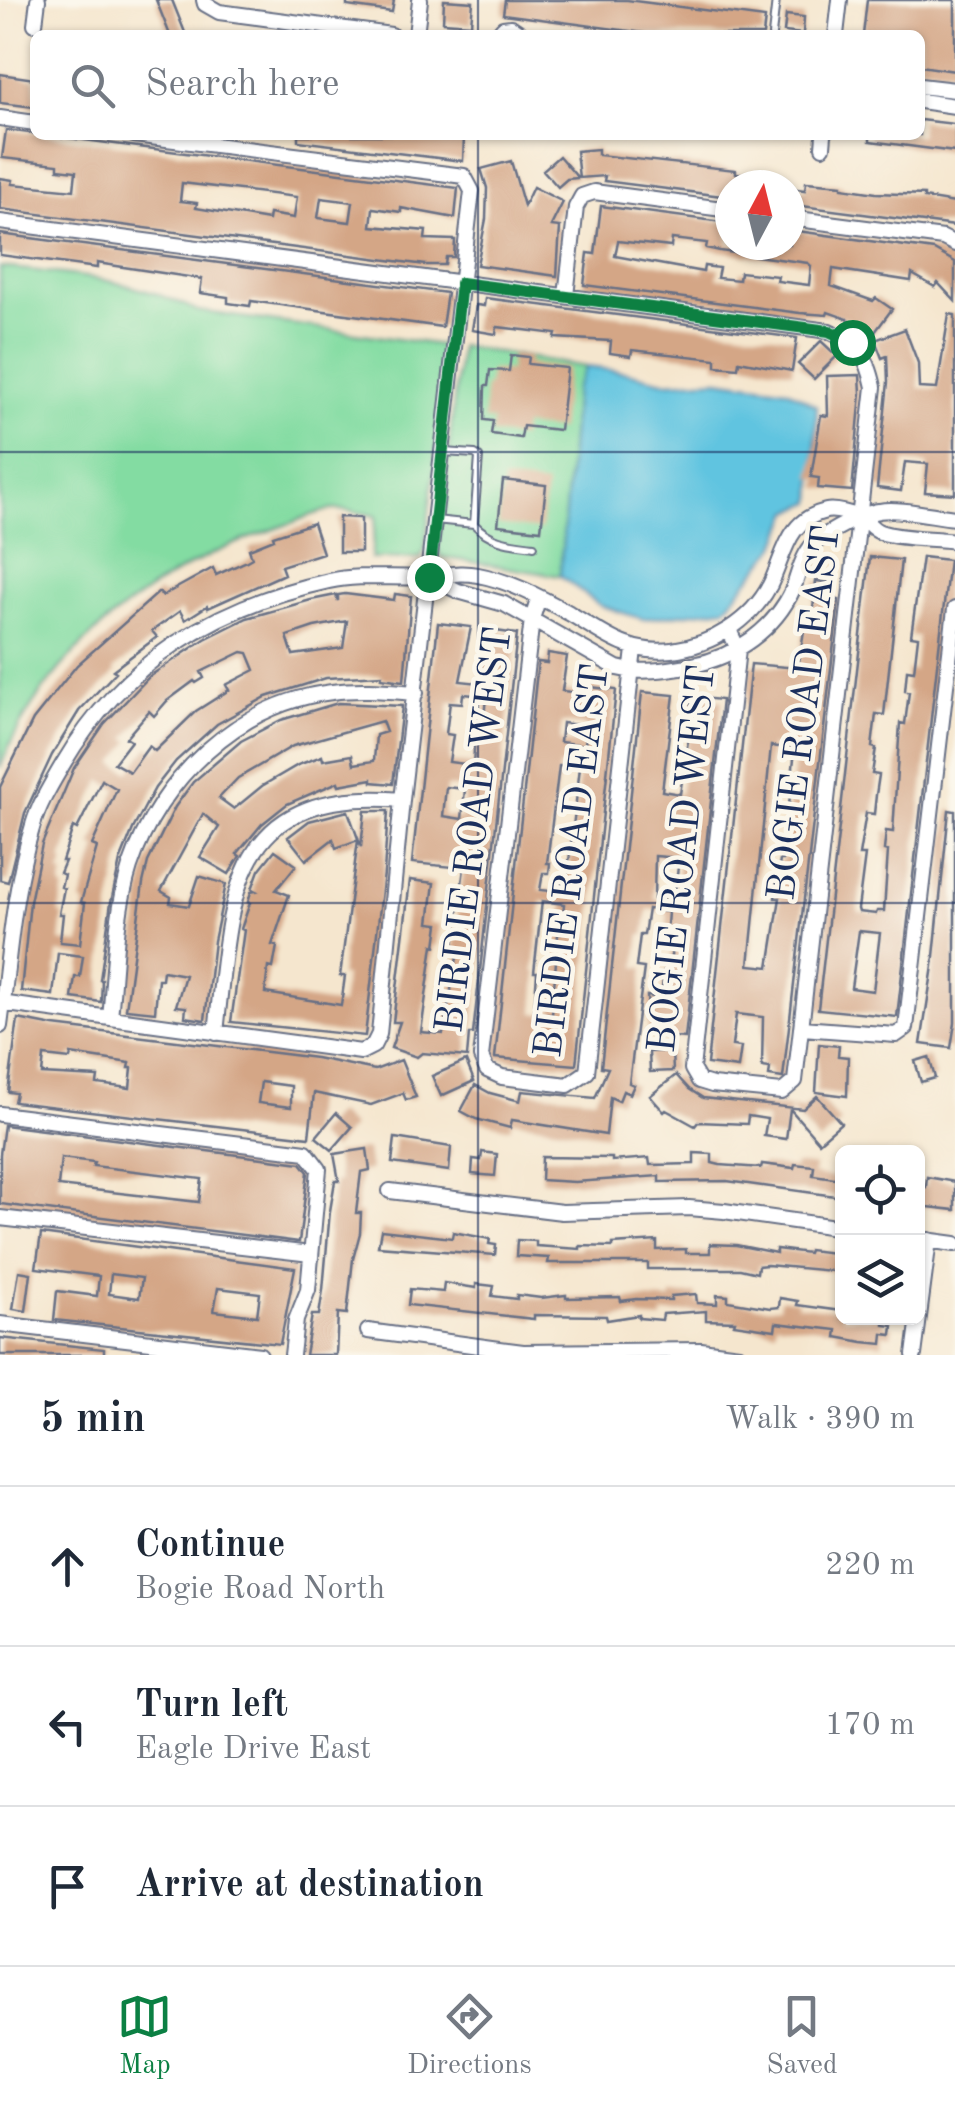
<!DOCTYPE html>
<html lang="en">
<head>
<meta charset="utf-8">
<style>
	:root { --surface:#fff; --page:#f2f2f3; --text:#1f2937; --muted:#747a83; --line:#e0e1e3; --accent:#0b8043 }
	body { margin:0; font-family:"Old Standard TT",serif; background:var(--page); color:var(--text) }
	.controls { position:absolute; right:30px; bottom:30px; display:grid; overflow:hidden; border-radius:15px; box-shadow:0 2px 8px #0004 }
	.controls button { width:90px; height:90px; display:grid; place-items:center; padding:0; border:0; border-bottom:2px solid var(--line); background:var(--surface); color:var(--text); font:50px sans-serif }
	.compass { position:absolute; left:715px; top:170px; width:90px; height:90px; border-radius:50%; background:var(--surface); box-shadow:0 2px 8px #0004; rotate:7deg }
	.stop { position:absolute; width:30px; height:30px; margin:-22px; border:8px solid #0b8043; border-radius:50%; background:#fff }
	.stop.end { background:#0b8043; border-color:#fff; box-shadow:0 2px 10px #0008 }
	.list { margin:0; padding:0; list-style:none }
	h2 { display:flex; justify-content:space-between; align-items:center; height:130px; margin:0; padding:0 40px; font-size:42px }
	h2 small { font-size:32px; font-weight:400; color:var(--muted) }
	.list li { display:grid; grid-template-columns:65px 1fr auto; gap:30px; align-items:center; box-sizing:border-box; height:160px; padding:0 40px; border-top:2px solid var(--line) }
	.list b { display:block; font-size:38px; white-space:nowrap }
	.list p { margin:0; font-size:32px; white-space:nowrap; color:var(--muted) }
	.list em { font-size:32px; font-style:normal; color:var(--muted) }
	.icon { flex:none; width:55px; height:55px; fill:none; stroke:currentColor; stroke-width:2; stroke-linecap:round; stroke-linejoin:round }
	.map { position:relative; flex:none; width:955px; height:1355px; overflow:hidden }
	.search { position:absolute; background:var(--surface); box-shadow:0 2px 8px #0004; left:30px; right:30px; top:30px; height:110px; display:flex; align-items:center; gap:25px; box-sizing:border-box; padding:0 35px; border-radius:15px; color:var(--muted); font-size:38px }
	.sheet { height:610px; background:var(--surface) }
	nav { display:flex; justify-content:space-around; align-items:center; box-sizing:border-box; height:140px; border-top:2px solid var(--line); background:var(--surface); font-size:28px; color:var(--muted) }
	nav a { display:grid; justify-items:center; gap:5px }
	nav .on { color:var(--accent) }
	.map>svg:first-child { display:block }
	.green { fill:#83dca2; stroke:#4f8680; stroke-width:2.5 }
	.water { fill:#61c4e0; stroke:#3e7a9f; stroke-width:2.5 }
	.building { fill:#d4a686; fill-rule:evenodd }
	.lines { fill:none; stroke-linecap:round; stroke-linejoin:round }
	.service-casing { stroke:#676f85; stroke-width:10 }
	.minor-casing { stroke:#676f85; stroke-width:18 }
	.service { stroke:#fff; stroke-width:6 }
	.minor { stroke:#fff; stroke-width:14 }
	.route { stroke:#0b8043; stroke-width:12 }
	.grid { fill:none; stroke:#1b2f5e; stroke-width:2.5; stroke-opacity:0.55 }
	.labels { text-anchor:middle; dominant-baseline:central; stroke-width:9; stroke-linejoin:round; paint-order:stroke }
	.street-label { font-size:40px; fill:#1b2f5e; stroke:#fbf7ec }
</style>
</head>
<body>
<div class="map">
<svg width="955" height="1355" viewBox="0 0 955 1355">
	<rect width="100%" height="100%" fill="#fbf7ec"/>
	<filter id="ink" filterUnits="userSpaceOnUse"><feTurbulence type="fractalNoise" baseFrequency=".01" numOctaves="2"/><feDisplacementMap in="SourceGraphic" scale="20" xChannelSelector="R" yChannelSelector="G"/><feConvolveMatrix kernelMatrix="1 2 1 2 8 2 1 2 1" color-interpolation-filters="sRGB"/></filter>
	<filter id="wash" filterUnits="userSpaceOnUse"><feTurbulence type="fractalNoise" baseFrequency=".0048" numOctaves="4" result="noise"/><feDisplacementMap in="SourceGraphic" scale="40" xChannelSelector="R" yChannelSelector="G"/><feGaussianBlur stdDeviation="2.25" result="paint"/><feColorMatrix in="noise" values="0 0 0 0 0 0 0 0 0 0 0 0 0 0 0 0 0 1.4 0 .05"/><feComposite in="paint" operator="in"/></filter>
	<g filter="url(#wash)">
		<rect width="100%" height="100%" fill="#f5e6ce"/>
		<path class="green" d="M0 267C74 275 130 278 198 311L448 346 425 549 420 558 371 559 376 516C363 514 345 508 331 510 314 512 296 522 280 527 161 566 47 647 0 768Z
			M460 346 586 367 575 389 560 576 440 557 438 547Z"/>
		<path class="water" d="M586 367 626 372 668 382 718 379 787 389 817 406 813 502 791 511 777 546 725 608 643 619 601 606 560 576 575 389Z"/>
		<g id="blocks">
			<path class="building" d="M156 0H172L186 35H170Z
				M347 0H394L392 12 347 6Z
				M444 0 473 2 471 24 443 22Z
				M505 0H627L765 18 763 35H659L503 14Z
				M867 0H955V71L920 66V35H863Z
				M786 15 804 17 803 34 784 32Z
				M0 74 35 79V107L0 103Z
				M920 120 955 124V152L870 141V135H920Z
				M6 130 458 188 455 218 401 208V212L373 208 371 226 426 231 425 239 455 240 454 257H446L445 265H426L0 209V178L13 180 12 184 74 190 76 171 58 169V164L2 158ZM182 183 297 197 294 218 269 214 268 220 196 208 197 203 180 201ZM321 198 353 202 350 222 318 218Z
				M298 135H464L463 161 298 141Z
				M598 149V155L736 170V173L778 179V185H730V197L604 181 605 176 579 178 576 151Z
				M559 156 578 178 567 179 558 187 543 170Z
				M511 161 524 206 533 187 563 202 551 226 560 227 557 276 477 265 486 219 487 188 481 169Z
				M806 182 842 185V188L876 193 924 195V198L955 203V226L794 205 796 189 805 190Z
				M601 206 730 223 728 245H790V230L934 250 955 262V301L938 283 935 287 912 274 911 281 833 269 831 286 873 301 876 298 892 309 872 336 848 319 828 312 827 315 800 313 584 285 588 253 595 254ZM672 239 707 243 706 248 720 251 808 263 811 266 809 285 777 281 778 276 740 272 739 280 717 278 719 268 704 266 703 272 615 256 618 241 671 247Z
				M0 234 447 293 442 327 251 301 250 306 228 303V297L200 293 202 279 97 263V268L0 255Z
				M485 298 797 338 792 371 739 361 738 368 716 366V359L632 350 631 356 610 353 611 341 555 338 556 334 524 330 497 327 496 334 472 330 476 305 484 306Z
				M949 314 955 315V494L925 492 928 464 905 462 901 491 877 488 888 382 887 356 882 358 875 340 905 329 918 363 919 388 937 389Z
				M821 341 837 356 814 379 798 364Z
				M511 355 529 357 528 364 567 368 560 430 523 426 521 438 491 434 493 421 484 420 485 386H488L490 370 509 371Z
				M860 375 861 393 852 491 818 488 819 478 811 477 821 415 828 416 827 376Z
				M503 480 546 485 541 530 498 525Z
				M339 517 361 518V552H339Z
				M313 523 323 553 281 566 284 574 208 608 207 606 185 620 180 611 152 631 157 637 113 670 116 672 79 711 52 755 25 813 8 882 0 880V787L33 720 77 665 159 592 162 596 213 568 216 575 245 562 252 558 249 549 274 539 273 536Z
				M870 557 901 560 884 715 876 714 872 747 876 748 872 774 879 775 876 795 874 814 866 813 859 855H865L858 909 859 912 876 914 877 911H884L888 851 884 850 886 831 893 832 900 723 905 724 909 692 905 691 907 670 914 671 918 637 911 636 922 557 949 560 897 1017 818 1009ZM859 931 880 933 873 991 851 988Z
				M816 581 833 583 831 599 839 600 783 1078 769 1076 770 1068 762 1067 763 1017 736 1014 732 1046 741 1047 738 1068 707 1064 751 664 798 668 806 618 812 619ZM771 746 795 749 783 860H780L776 888 775 898H780L769 967 749 965Z
				M345 594 394 600 395 594 411 596 404 681 381 678 382 675 326 678 266 697 217 724 176 761 155 788 133 829 120 861 111 902 100 980H102L101 1002 72 998 75 977H80L83 956 58 953 53 995 21 991 30 902 42 844 74 768 104 724 150 676 205 639 247 618 311 600 336 595 338 601V595ZM347 621 343 648 293 655 287 636 314 627ZM242 652 248 653 255 670 226 685 229 690 196 711 155 751 149 746 130 772 114 763 131 741 126 738 149 711 154 716 167 701 194 681 196 683 204 678 201 672ZM102 780 117 789 92 845 97 847 81 902 85 903 80 944 60 942 63 914H59L64 888 61 887 64 875 60 873 65 861H62L73 827 77 829Z
				M438 623 471 627 460 681 479 683 482 657H486L489 630 517 634 473 1034H469L467 1057 422 1053 417 1057 391 1048 400 1022H393L410 880 434 883 429 923 439 924 436 946 433 945 421 1032 443 1034 458 952H453L464 868 412 863ZM463 694 486 696 484 719 476 717 473 765 449 762 453 735 446 734 450 702 462 703ZM446 787 465 789 462 819 443 816Z
				M548 653 567 656 562 691 581 693 582 686 616 690 576 1065 495 1058 538 662 547 663ZM562 723 587 726 585 745 560 742ZM559 766 580 767 567 879 563 878 561 892 540 890 543 873H549L550 863H547ZM542 901 564 904 561 934H558L552 1015 534 1013 537 972H534Z
				M642 692 674 695 662 791 680 794 691 721H689L692 697 722 700 685 1038 649 1035 647 996 661 998 664 971 669 972 673 939 666 938 668 912 648 909 644 935H640L636 967 644 968 629 1083 634 1085 630 1094 623 1091 619 1101 610 1097 606 1135 512 1120 510 1128 476 1119 461 1111 475 1085 490 1093 520 1101 522 1091 595 1098 608 1068 601 1067ZM655 856 679 858 674 901 654 899Z
				M338 703 402 706 393 784 372 782V779L339 785 338 782 287 804 262 824 237 854 240 856 229 874 200 857 219 827 203 814 161 891 171 897 170 903 189 906 199 876 226 884 214 941 205 1020 185 1017 186 1007 176 1006 185 975 163 971 162 979H158L155 1012 126 1009 143 883 148 862 175 807 193 782 241 741 281 720ZM382 721 386 732 376 735 374 761 354 764 352 755 323 760 322 756 298 765 262 786 234 809 219 798 238 778 293 746Z
				M949 810 955 811V1023L951 1048 921 1044 933 966Z
				M348 811 361 847 365 811H388L384 873 365 1036 231 1022 244 930 241 929 250 903 248 902 251 892 256 891 252 889 259 870 275 850 296 865 276 890 289 895 272 945 277 946 273 968 268 967 265 993 341 1005 345 976H340L358 840 336 848 333 839 306 860 288 837 309 821Z
				M18 1019 54 1026 316 1058 375 1070 401 1060 416 1097 406 1100 403 1093 371 1105 314 1093 309 1137 14 1102 16 1093 8 1092ZM71 1054 130 1063 129 1068H132L130 1088 97 1084 98 1077 42 1074 44 1056 70 1059ZM261 1082 291 1086V1107L258 1103Z
				M819 1044 839 1046 838 1056 848 1057 847 1096 816 1092Z
				M672 1051 673 1071 650 1072 649 1052Z
				M929 1057 935 1078 921 1082 915 1061Z
				M466 1061 474 1081 441 1096 432 1076Z
				M676 1075 689 1089 703 1098 803 1109 817 1096 841 1123 819 1142 790 1109 786 1139 764 1136 767 1119 748 1116 747 1124 698 1122 695 1126 666 1110 664 1112 650 1096Z
				M336 1113 352 1127 332 1150 316 1137Z
				M4 1125 301 1163 308 1172 299 1242 0 1204V1154ZM61 1158 94 1162 93 1166 202 1179 199 1202 58 1186Z
				M395 1138 451 1147 449 1171 392 1163Z
				M367 1149 370 1170 361 1172 356 1213H361L360 1233 353 1259 347 1314 338 1313 336 1355H305L312 1315H319L323 1290 330 1211 335 1181H339L334 1154Z
				M482 1152 497 1154 495 1176 472 1174 473 1159 481 1160Z
				M694 1153 712 1154V1163L720 1165 761 1168 762 1164 794 1168 795 1164 814 1166 813 1175 842 1179V1197L727 1181 659 1182V1176L575 1182 541 1180 542 1157 612 1158V1161L649 1158 650 1165 694 1164Z
				M927 1177 955 1182V1210L918 1206V1186L926 1187Z
				M381 1230 452 1238 453 1232 490 1239 489 1244 496 1245 495 1255 378 1246Z
				M41 1234 295 1268 280 1344 54 1320 57 1291 97 1296 99 1276 36 1268ZM111 1274 142 1278 139 1298 109 1294ZM218 1288 260 1293 257 1316 214 1311Z
				M517 1240 536 1241V1246L580 1249V1246L613 1247V1244L657 1241V1250L686 1249V1253H710V1244L736 1245 776 1253V1249L808 1253 809 1250 835 1253 834 1259 842 1260V1272L767 1265 758 1266 757 1273 740 1269H648V1263H548L549 1258 516 1256Z
				M19 1271 31 1273 26 1311 13 1309Z
				M444 1283 476 1288V1284L494 1286 492 1296 517 1299V1295L541 1298 566 1295V1298L620 1297 621 1301 636 1299 671 1300V1296L696 1294 697 1303 717 1304V1295L728 1296V1301L770 1308 779 1307 780 1298 798 1301 797 1305 842 1311V1318H884V1325L893 1326 892 1335 883 1334 882 1344 863 1342 836 1337 837 1330 776 1323 775 1330 734 1324 735 1321 706 1320V1311L663 1314 662 1320 639 1318V1315L607 1320 606 1316 534 1315V1319L408 1305 410 1289 443 1292Z
				M0 1338 104 1349V1355H0Z"/>
		</g>
	</g>
	<g filter="url(#ink)">
		<use href="#blocks" fill-opacity="0" stroke="#676f85" stroke-width="2.5"/>
		<g class="lines">
			<g class="service-casing">
				<path id="service" d="M772 35 776 0
					M444 452 475 454 479 457 474 524C491 542 510 543 534 546
					M435 520 474 524"/>
			</g>
			<g class="minor-casing">
				<path id="minor" d="M204 0 205 4 219 12 391 35
					M35 24 38 0
					M416 35 420 0
					M497 35 503 28 511 27 523 35
					M836 35 840 0
					M920 86 955 90
					M920 101 955 106
					M0 118 35 123
					M823 147 824 135
					M790 218 943 238 955 244
					M0 222 829 331C859 345 867 354 874 387L795 1081 782 1092 712 1085 699 1081 692 1069 738 649 729 630
					M566 296 576 207 582 196 594 192 730 210
					M429 577 458 591 504 604 617 668C642 674 669 669 693 665 735 657 775 629 793 589 798 575 802 558 811 547 821 535 863 513 879 511 898 507 934 516 955 518
					M539 597 532 619 481 1057 487 1070 502 1077 568 1085 587 1072 634 649
					M0 1003 361 1052 373 1046 379 1034 402 800 472 191 464 176 134 135
					M110 1018C115 969 115 914 130 867 159 780 238 703 332 692 360 688 388 691 416 693
					M0 1026C9 959 13 889 33 825 39 804 52 783 63 764 123 662 214 606 329 581 361 574 394 579 427 577 447 576 456 571 478 575 510 581 540 597 569 613 605 634 627 655 672 650 712 645 751 621 770 585 785 555 786 520 826 511 835 509 853 514 862 518 868 522 873 530 880 532 899 539 934 538 955 541
					M802 1028 896 1035 906 1028 955 609
					M216 1033C231 898 228 786 402 800
					M0 1114 306 1152 319 1169 308 1290 296 1320 292 1355
					M390 1191 562 1212 689 1208 724 1211 842 1228
					M0 1218 311 1254
					M918 1239 955 1244
					M0 1324 260 1355
					M368 1331 523 1352 701 1350 739 1355
					M914 1355 929 1240"/>
			</g>
			<use href="#service" class="service"/>
			<use href="#minor" class="minor"/>
		</g>
	</g>
	<g class="lines" filter="url(#ink)">
		<path class="route" d="M429 577 461 283 829 331 852 342"/>
	</g>
	<path class="grid" d="M478 0V35M478 135V1355M0 452H955M0 903H955"/>
	<g class="labels">
		<g class="street-label">
			<text transform="translate(806 713) rotate(-83)">BOGIE ROAD EAST</text>
			<text transform="translate(476 830) rotate(-83)">BIRDIE ROAD WEST</text>
			<text transform="translate(684 859) rotate(-84)">BOGIE ROAD WEST</text>
			<text transform="translate(574 861) rotate(-83)">BIRDIE ROAD EAST</text>
		</g>
	</g>
</svg>
<div class="controls">
<button><svg class="icon" aria-label="locate" viewBox="0 0 24 24"><circle cx="12" cy="12" r="6"/><path d="M12 2v4M12 18v4M2 12h4M18 12h4"/></svg></button>
<button><svg class="icon" aria-label="layers" viewBox="0 0 24 24"><path d="M12 4l9 5-9 5-9-5zM3 14l9 5 9-5"/></svg></button>
</div>
<svg class="compass" viewBox="-18 -18 36 36"><path d="M0-13l5 13h-10z" fill="#e53935"/><path d="M0 13l5-13h-10z" fill="#747a83"/></svg>
<div class="stop" style="left:852px;top:342px"></div>
<div class="stop end" style="left:429px;top:577px"></div>
<div class="search"><svg class="icon" aria-label="search" viewBox="0 0 24 24"><circle cx="10" cy="10" r="6"/><path d="M15 15l6 6"/></svg>Search here</div>
</div>
<section class="sheet">
<h2>5 min<small>Walk · 390 m</small></h2>
<ul class="list">
<li><svg class="icon" aria-label="ahead" viewBox="0 0 24 24"><path d="M12 20V5M6 11l6-6 6 6"/></svg><div><b>Continue</b><p>Bogie Road North</p></div><em>220 m</em></li>
<li><svg class="icon" aria-label="left" viewBox="0 0 24 24"><path d="M17 20v-9H6M10 6l-5 5 5 5"/></svg><div><b>Turn left</b><p>Eagle Drive East</p></div><em>170 m</em></li>
<li><svg class="icon" aria-label="arrive" viewBox="0 0 24 24"><path d="M6 21V4h12l-3 4 3 4H6"/></svg><div><b>Arrive at destination</b></div></li>
</ul>
</section>
<nav>
<a class="on"><svg class="icon" aria-label="map" viewBox="0 0 24 24"><path d="M3 6l6-2 6 2 6-2v14l-6 2-6-2-6 2zM9 4v14M15 6v14"/></svg>Map</a>
<a><svg class="icon" aria-label="directions" viewBox="0 0 24 24"><path d="M12 3l9 9-9 9-9-9zM9 14v-3h6M13 9l2 2-2 2"/></svg>Directions</a>
<a><svg class="icon" aria-label="saved" viewBox="0 0 24 24"><path d="M7 4h10v16l-5-4-5 4z"/></svg>Saved</a>
</nav>
</body>
</html>
